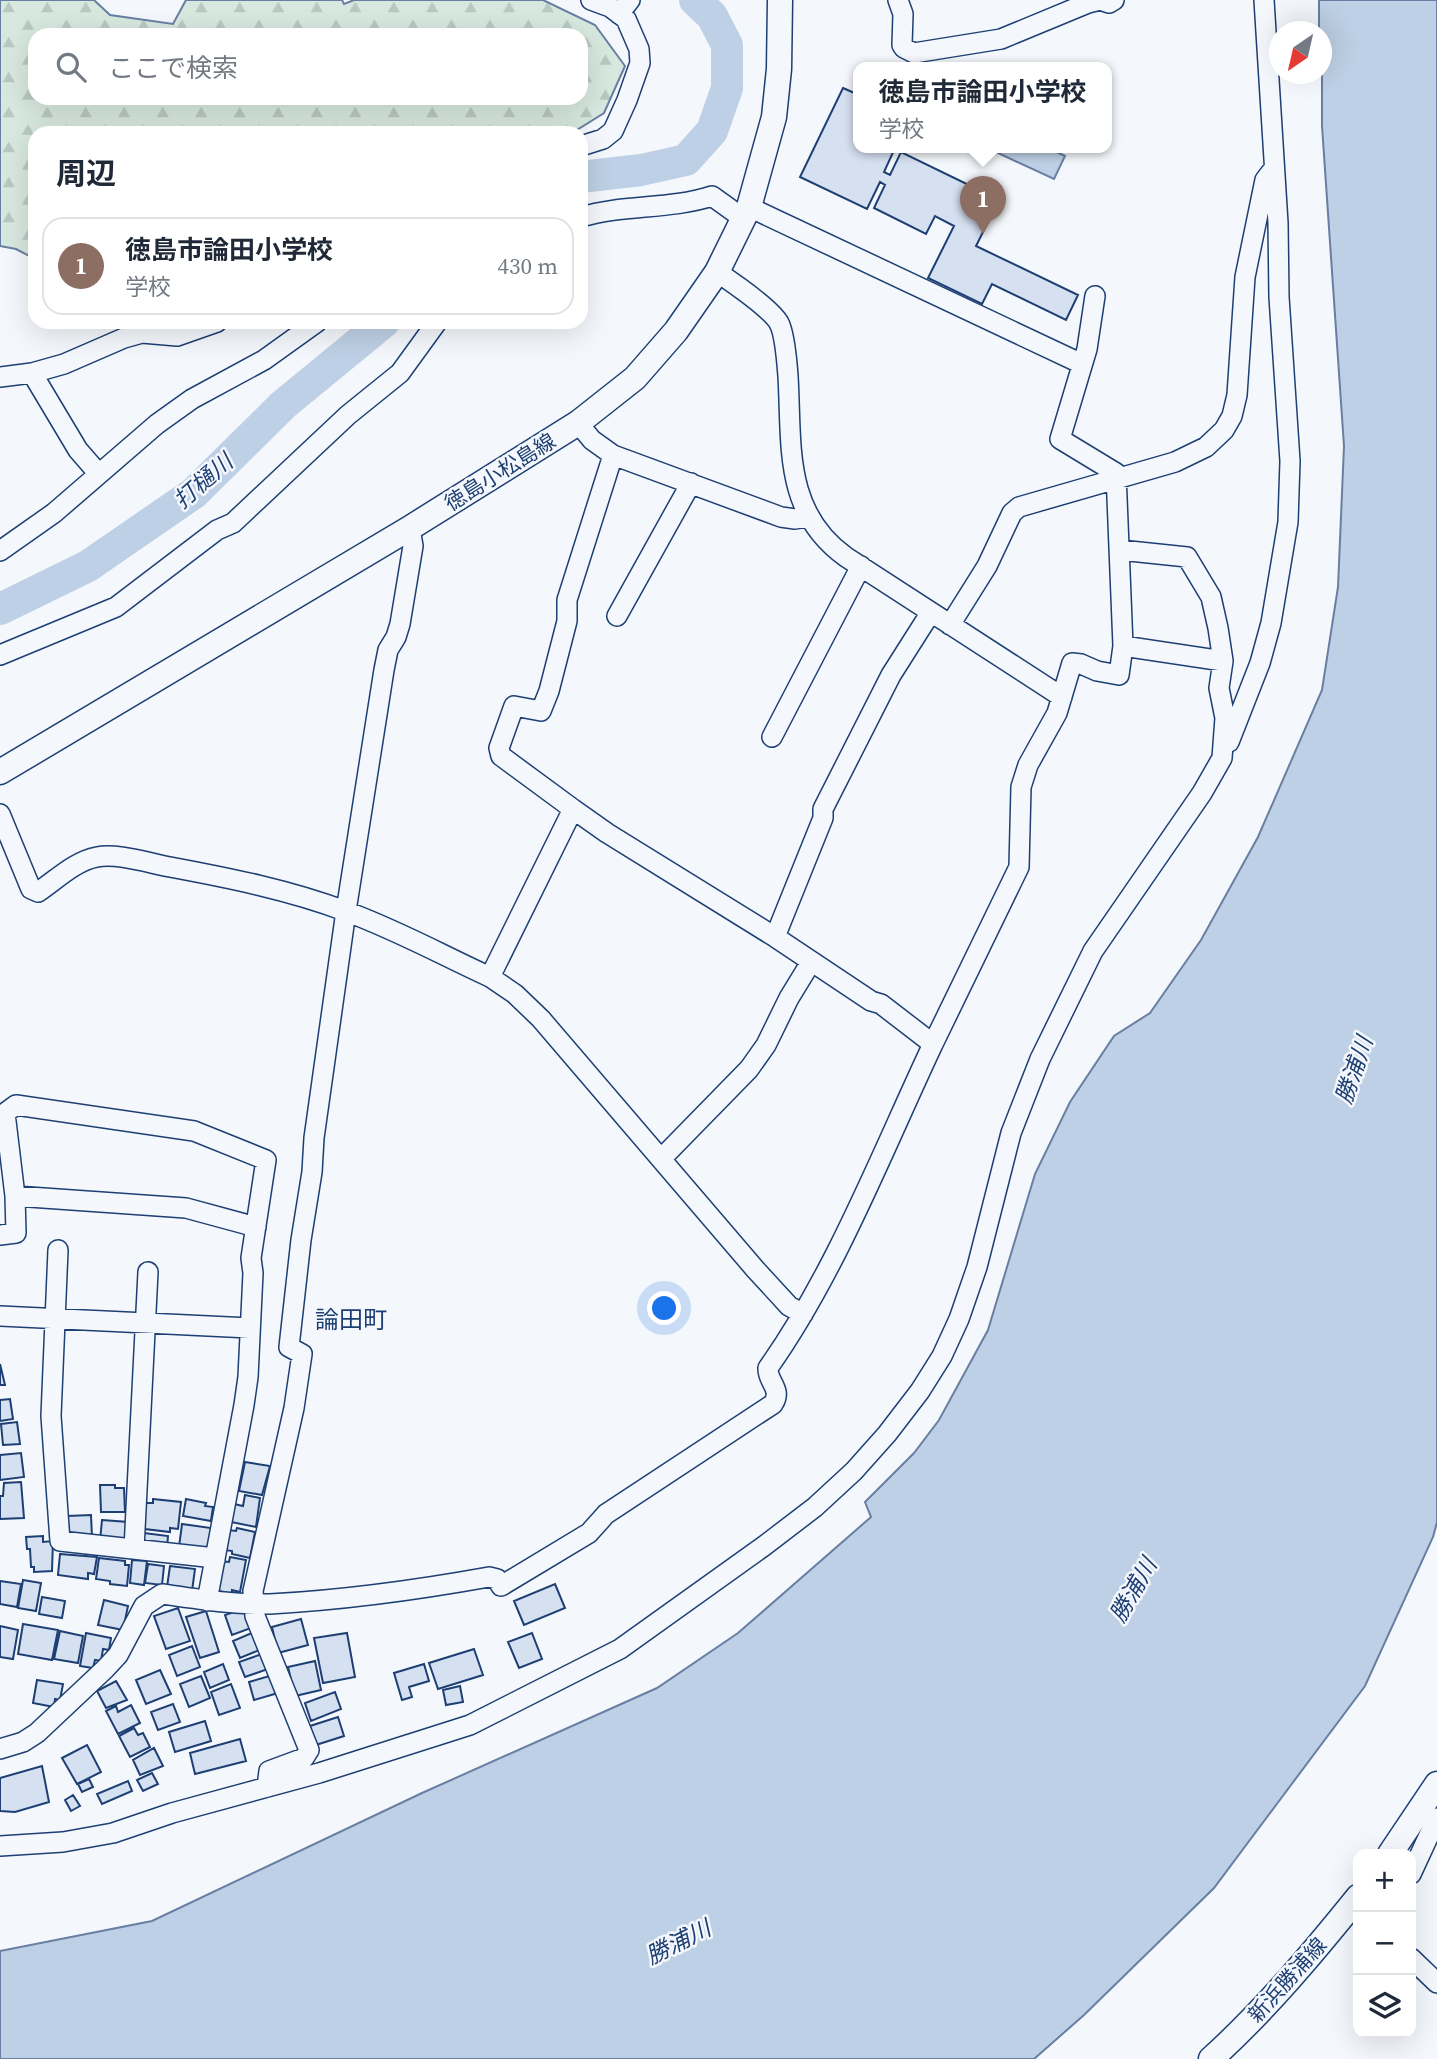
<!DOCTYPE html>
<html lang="ja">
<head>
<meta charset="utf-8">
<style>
	:root { --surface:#fff; --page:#f2f2f3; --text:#1f2937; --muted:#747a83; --line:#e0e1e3; --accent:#0b8043 }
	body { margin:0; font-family:"Source Serif 4","Noto Sans JP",serif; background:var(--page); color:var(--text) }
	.controls { position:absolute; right:21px; bottom:21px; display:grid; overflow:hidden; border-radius:14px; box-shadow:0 7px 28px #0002 }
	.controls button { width:63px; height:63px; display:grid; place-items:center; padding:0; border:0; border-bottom:2px solid var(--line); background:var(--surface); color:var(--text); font:35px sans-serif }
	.compass { position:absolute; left:1269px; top:21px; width:63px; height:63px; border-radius:50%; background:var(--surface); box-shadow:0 7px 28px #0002; rotate:214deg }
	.you { position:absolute; left:665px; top:1309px; width:24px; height:24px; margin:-18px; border:5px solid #fff; border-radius:50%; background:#1a73e8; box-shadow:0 0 0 10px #1a73e833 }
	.badge { display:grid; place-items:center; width:46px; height:46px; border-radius:50%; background:var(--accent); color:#fff; font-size:23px; font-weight:700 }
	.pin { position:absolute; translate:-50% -58px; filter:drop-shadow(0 2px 4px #0008) }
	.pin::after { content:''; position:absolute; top:37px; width:24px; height:21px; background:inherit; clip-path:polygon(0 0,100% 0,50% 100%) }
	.popup { position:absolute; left:853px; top:62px; width:259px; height:91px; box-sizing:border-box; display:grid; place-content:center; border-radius:14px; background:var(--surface); filter:drop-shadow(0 2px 5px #0005); font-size:23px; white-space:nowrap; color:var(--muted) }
	.popup b { font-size:26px; color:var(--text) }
	.popup::after { content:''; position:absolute; left:50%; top:100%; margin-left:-14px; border:14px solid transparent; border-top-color:var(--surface) }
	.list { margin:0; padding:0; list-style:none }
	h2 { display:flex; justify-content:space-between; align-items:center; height:91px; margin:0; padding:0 28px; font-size:30px }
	h2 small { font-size:23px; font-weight:400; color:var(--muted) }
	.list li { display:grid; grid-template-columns:46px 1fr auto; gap:21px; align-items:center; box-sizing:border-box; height:98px; margin:0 14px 14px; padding:0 14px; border:2px solid var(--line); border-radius:21px }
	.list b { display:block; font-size:26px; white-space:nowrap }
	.list p { margin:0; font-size:23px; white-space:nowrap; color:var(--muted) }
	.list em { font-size:23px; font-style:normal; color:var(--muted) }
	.icon { flex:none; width:38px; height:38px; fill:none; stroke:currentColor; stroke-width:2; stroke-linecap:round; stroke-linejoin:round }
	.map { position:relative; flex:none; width:1437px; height:2059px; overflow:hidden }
	.search { position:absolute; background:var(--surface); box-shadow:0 7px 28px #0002; left:28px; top:28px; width:560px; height:77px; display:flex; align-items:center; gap:18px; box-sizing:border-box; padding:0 24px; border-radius:21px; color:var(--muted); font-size:26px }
	.panel { position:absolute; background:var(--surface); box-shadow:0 7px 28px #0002; left:28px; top:126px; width:560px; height:203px; border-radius:21px }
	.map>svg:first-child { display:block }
	.forest { fill:url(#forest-firs); stroke:#687fa3; stroke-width:2; fill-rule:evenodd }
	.water { fill:#bed0e5; stroke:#687fa3; stroke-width:2 }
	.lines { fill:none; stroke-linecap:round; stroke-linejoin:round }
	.river { stroke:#bed0e5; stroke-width:32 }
	.building { fill:#d5e0f0; stroke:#1d3f73; stroke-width:2 }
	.minor-casing { stroke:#1d3f73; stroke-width:22 }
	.major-casing { stroke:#1d3f73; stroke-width:27 }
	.minor { stroke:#f4f7fb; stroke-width:19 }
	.major { stroke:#f4f7fb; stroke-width:24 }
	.labels { text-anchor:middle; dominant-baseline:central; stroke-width:5; stroke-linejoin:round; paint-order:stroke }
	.street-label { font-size:21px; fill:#1d3f73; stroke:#f4f7fb }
	.water-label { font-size:23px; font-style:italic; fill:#1d3f73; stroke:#f4f7fb }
	.quarter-label { font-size:24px; fill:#1d3f73; stroke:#f4f7fb }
</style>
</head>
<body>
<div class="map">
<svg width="1437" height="2059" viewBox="0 0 1437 2059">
	<defs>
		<pattern id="forest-firs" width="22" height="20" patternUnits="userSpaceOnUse" patternTransform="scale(1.75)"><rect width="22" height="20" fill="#d7e8df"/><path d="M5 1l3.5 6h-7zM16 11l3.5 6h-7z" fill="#b8c8c3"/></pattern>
	</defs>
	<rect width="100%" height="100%" fill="#f4f7fb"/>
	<path class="forest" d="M0 0H94L110 15 173 24 186 0H342L344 4 354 0H543L595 25 625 66 604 113 572 133H35V259L16 249 0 246ZM35 35H581V98H35Z"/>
	<path class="water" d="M1319 0H1437V1522L1433 1537 1365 1686 1214 1888 1084 2015 1034 2059H0V1951L152 1921 422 1793 657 1688 738 1633 871 1517 865 1502 914 1453 939 1420 988 1330 1035 1174 1070 1102 1114 1036 1150 1013 1201 940 1258 837 1322 690 1338 587 1344 446 1322 126V32L1319 31Z
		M1000 148H1049L1065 156 1054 179 998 153Z"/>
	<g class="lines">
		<path class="river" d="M581 177 641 170 686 160 712 131 727 88V45L712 16 695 0
			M0 609 88 566 194 493 283 405 384 322"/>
	</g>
	<path class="building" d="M843 88 859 95V148H895L884 172 890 175 901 152 975 188 974 190 998 202 976 246 1078 295 1066 320 992 284 982 304 928 278 954 226 935 216 926 234 874 208 885 185 880 182 867 209 800 177Z
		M0 1364 5 1385H0Z
		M10 1399 13 1419 0 1421V1400Z
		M17 1422 20 1444 3 1445 1 1424Z
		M21 1453 24 1477 0 1480V1455Z
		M245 1462 270 1466 262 1495 239 1491Z
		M21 1482 24 1518 0 1519V1496H3L4 1483Z
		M100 1485H115V1488H124L125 1512H101Z
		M245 1495 260 1498 256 1527 231 1522 234 1504 243 1506Z
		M153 1499 181 1502 178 1529 170 1528V1532L145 1529 143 1503H153Z
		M186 1499 206 1503 205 1506 213 1507 211 1521 183 1516Z
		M91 1515 92 1537H67V1516Z
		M102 1520 128 1522 126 1539 100 1541Z
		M182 1524 211 1528 208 1550 179 1547Z
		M237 1528 255 1532 250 1558 232 1554V1551L225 1550 228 1530 236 1531Z
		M144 1533 168 1536 167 1548 143 1545Z
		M43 1536V1542L53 1541 52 1571 34 1572V1567H31L30 1549H27L26 1537Z
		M60 1554 97 1557 94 1574 88 1573V1579L58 1575Z
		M230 1557 246 1560 240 1592 232 1590V1594L215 1590 220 1561 229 1562Z
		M99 1558 125 1561V1565H129L127 1586 110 1584V1581L96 1579Z
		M132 1560 147 1561 144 1585 130 1583Z
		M148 1564 164 1566 162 1585 145 1583Z
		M170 1566 195 1569 192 1591 167 1587Z
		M23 1580 41 1583 36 1611 18 1608Z
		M0 1581 21 1584 17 1607 0 1604Z
		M555 1584 565 1608 524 1625 514 1601Z
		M42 1597 65 1601 62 1618 39 1614Z
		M104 1600 128 1606 123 1630 98 1625Z
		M178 1608 190 1641 166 1649 154 1616Z
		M245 1608 251 1628 232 1635 225 1615Z
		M206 1611 219 1652 200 1658 186 1617Z
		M301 1619 308 1645 278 1653 272 1627Z
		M23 1624 58 1630 52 1660 18 1654Z
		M0 1626 18 1630 13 1659 0 1657Z
		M60 1631 83 1636 78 1663 54 1659Z
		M254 1632 262 1649 240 1658 233 1641Z
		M86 1633 111 1638 109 1650 103 1649 101 1661 95 1660 93 1668 80 1666Z
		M347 1633 355 1677 323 1683 314 1638Z
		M532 1633 542 1659 519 1668 508 1642Z
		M192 1646 200 1667 177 1676 169 1655Z
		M474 1649 483 1675 438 1689 429 1663Z
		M262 1654 268 1669 245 1677 239 1662Z
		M315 1661 321 1690 295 1696 288 1667Z
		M223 1664 229 1680 210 1688 204 1672Z
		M424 1664 429 1681 409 1687 412 1697 402 1700 394 1673Z
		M160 1670 171 1694 146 1704 136 1680Z
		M273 1675 278 1693 254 1700 249 1682Z
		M201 1676 210 1698 189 1707 180 1684Z
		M37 1680 63 1684 60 1700 55 1699 54 1707 33 1703Z
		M116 1681 127 1700 106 1708 97 1691Z
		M231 1684 240 1708 219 1715 211 1692Z
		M460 1686 463 1702 446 1705 443 1690Z
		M335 1692 341 1709 311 1721 305 1703Z
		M173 1704 180 1722 158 1730 151 1712Z
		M131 1705 140 1723 118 1734 106 1711 116 1706 118 1712Z
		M338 1717 344 1736 316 1745 310 1726Z
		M205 1721 211 1741 175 1752 169 1732Z
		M134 1728 138 1735 143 1733 150 1747 130 1757 119 1736Z
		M240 1739 246 1761 195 1774 190 1753Z
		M87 1745 101 1772 77 1784 62 1758Z
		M154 1748 163 1766 140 1775 133 1760Z
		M42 1766 49 1802 15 1812 0 1811V1778Z
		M152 1773 158 1784 143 1791 137 1780Z
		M89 1779 93 1787 82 1792 78 1784Z
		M128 1781 132 1791 102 1804 97 1794Z
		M73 1795 80 1806 71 1811 65 1800Z"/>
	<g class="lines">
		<g class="minor-casing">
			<path id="minor" d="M898 0 903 14 902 45 904 48 914 53 1001 39 1088 3 1100 0 1109 3 1114 0
				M619 14 630 0
				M581 146 603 139 613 131 627 100 640 63 639 49 626 19 610 7 591 0
				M749 207 1082 364
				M581 217C624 204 669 210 712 196L744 219
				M717 272C732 282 771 309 779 323 785 334 787 363 788 376 792 445 783 512 846 557L1062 697
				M32 373 64 364 124 338 142 333 177 336 217 322
				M0 377 32 373 78 450 98 473
				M578 423 592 440 613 455 781 517 795 519 808 517
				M0 551 54 513 157 424 192 399 264 360 317 322
				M617 616 691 483
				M950 625 987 566 1012 513 1019 507 1175 462 1206 447 1224 430 1232 416 1237 395 1245 277 1265 180 1271 172
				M1123 646 1223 661
				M0 655 116 607 217 530 233 523 348 415 400 373 437 322
				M772 737 861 566
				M1229 742 1260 663 1271 623 1288 522 1290 461 1279 297 1278 223 1264 0
				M573 809 607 833 775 937
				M0 814 31 889 38 892C56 880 75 861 97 857 117 853 149 863 170 867 229 878 289 890 345 911 395 929 442 955 490 977L573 809 501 756 499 748 514 706 541 711 549 691 567 621V600L613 455
				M490 977 515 994 541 1019 755 1269 789 1306 803 1314
				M933 1044 1019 867 1021 787 1028 765 1057 713 1072 663 1081 664 1097 671 1119 675 1123 646 1116 473 1060 439 1087 349 1095 296
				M661 1159 749 1069 766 1045 789 998 811 962
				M15 1196 186 1208 256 1227
				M0 1235 16 1233 15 1196 5 1113 16 1105 194 1131 266 1160 251 1258 253 1273 248 1377 244 1405 207 1601
				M58 1250 51 1416 60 1541 206 1557 215 1560
				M0 1316 250 1328
				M134 1549 148 1272
				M0 1749 23 1742 37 1733 105 1669 118 1655 144 1606 162 1594C197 1599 234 1605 270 1604 343 1600 417 1590 489 1577L497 1579 501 1586 589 1533 606 1514 773 1404C783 1389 767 1382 768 1368 836 1272 883 1150 933 1044L881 1004 871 1001 775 937 823 818V809L891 675 931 612
				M267 1787 269 1771 304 1758 309 1750 255 1616 253 1591 294 1408 302 1354 289 1347 301 1240 312 1172 314 1138 346 911 384 670 388 650 396 637 400 624 413 546 410 528
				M0 1846 63 1842 113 1833 172 1813 319 1773 470 1725 620 1649 764 1546 815 1507 854 1471 887 1434 920 1391 942 1356 959 1319 977 1267 1011 1133 1040 1059 1093 951 1202 793 1222 758 1225 718 1219 688 1223 661 1218 628 1211 597 1187 557 1120 550
				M1411 1874 1437 1818
				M1411 1958 1437 1983"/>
		</g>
		<g class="major-casing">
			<path id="major" d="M0 772 410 528 578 423 635 378 676 331 717 272 749 207 774 117 779 69 780 0
				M1390 1854 1437 1784
				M1211 2059C1265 2010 1312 1954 1358 1897"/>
		</g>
		<use href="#minor" class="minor"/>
		<use href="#major" class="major"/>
	</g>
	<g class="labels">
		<g class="street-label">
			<text transform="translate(500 472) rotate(-32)">徳島小松島線</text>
			<text transform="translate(1287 1980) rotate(-48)">新浜勝浦線</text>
		</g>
		<g class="water-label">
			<text transform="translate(203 481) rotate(-41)">打樋川</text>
			<text transform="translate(1354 1070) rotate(-71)">勝浦川</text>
			<text transform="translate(1133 1590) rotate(-60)">勝浦川</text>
			<text transform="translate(678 1942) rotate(-27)">勝浦川</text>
		</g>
		<g class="quarter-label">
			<text x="351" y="1319">論田町</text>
		</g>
	</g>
</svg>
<div class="controls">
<button>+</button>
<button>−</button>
<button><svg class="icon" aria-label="layers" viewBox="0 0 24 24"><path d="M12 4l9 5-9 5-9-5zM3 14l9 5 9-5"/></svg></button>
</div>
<svg class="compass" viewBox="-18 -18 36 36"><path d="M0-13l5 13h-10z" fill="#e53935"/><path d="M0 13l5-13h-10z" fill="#747a83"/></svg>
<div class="you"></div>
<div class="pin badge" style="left:983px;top:234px;background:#8d6e63">1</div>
<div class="popup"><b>徳島市論田小学校</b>学校</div>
<div class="search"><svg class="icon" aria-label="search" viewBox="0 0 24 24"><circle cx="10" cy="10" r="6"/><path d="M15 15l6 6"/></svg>ここで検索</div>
<section class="panel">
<h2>周辺<small></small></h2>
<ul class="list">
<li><span class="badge" style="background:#8d6e63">1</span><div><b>徳島市論田小学校</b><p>学校</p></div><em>430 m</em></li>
</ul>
</section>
</div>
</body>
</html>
